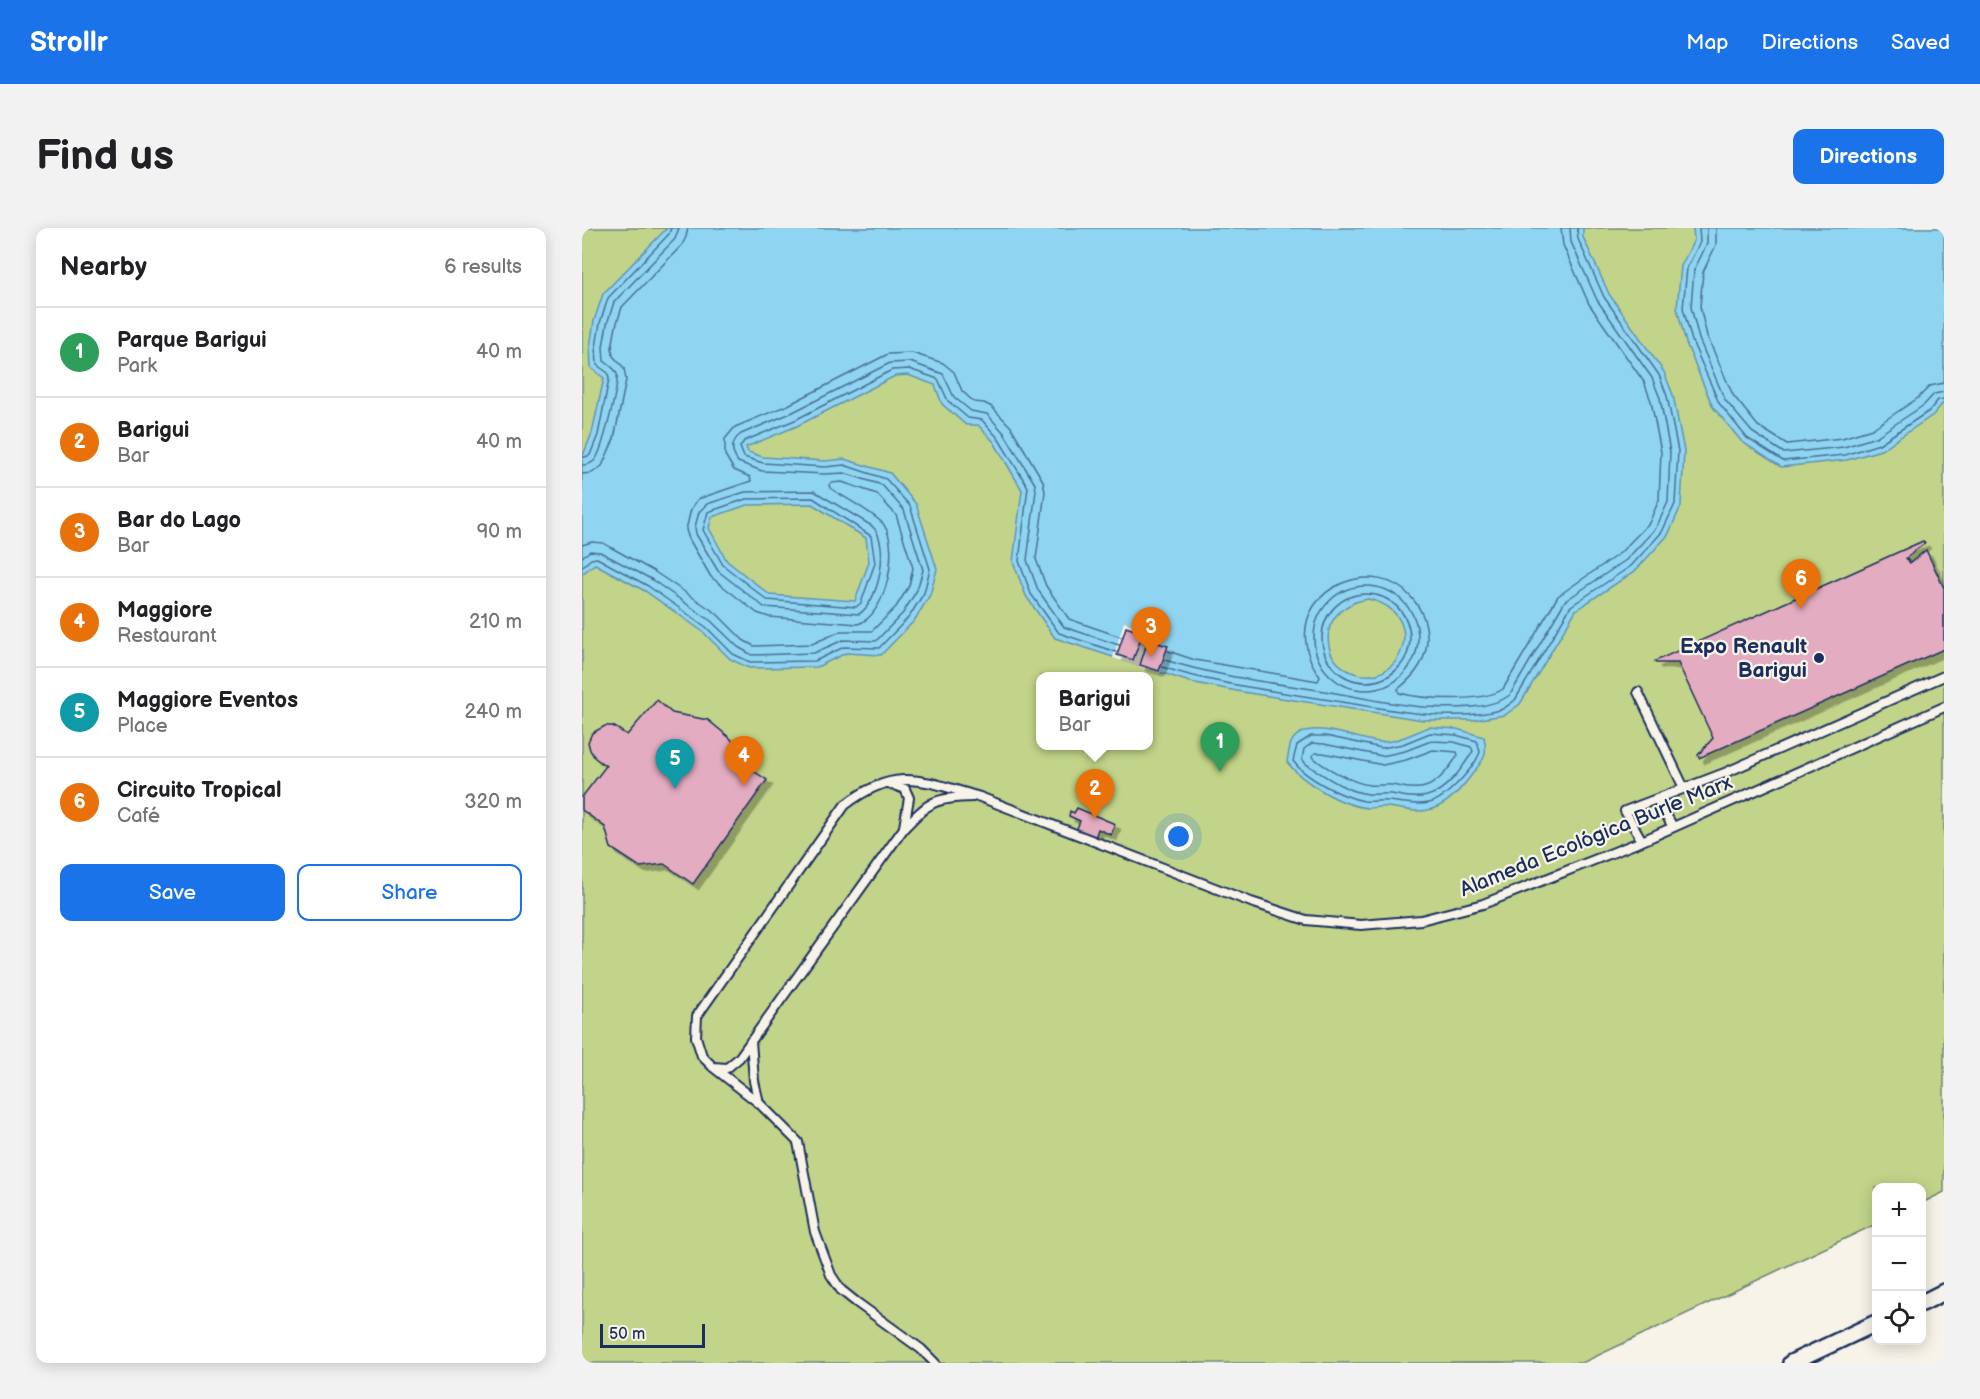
<!DOCTYPE html>
<html lang="en">
<head>
<meta charset="utf-8">
<style>
	:root { --surface:#fff; --page:#f2f2f2; --text:#202124; --muted:#757577; --line:#e0e0e0; --accent:#1a73e8 }
	body { margin:0; font-family:"Balsamiq Sans",sans-serif; background:var(--page); color:var(--text) }
	.controls { position:absolute; right:18px; bottom:18px; display:grid; overflow:hidden; border-radius:12px; box-shadow:0 3px 15px #0003 }
	.controls button { width:54px; height:54px; display:grid; place-items:center; padding:0; border:0; border-bottom:2px solid var(--line); background:var(--surface); color:var(--text); font:30px sans-serif }
	.scale { position:absolute; left:18px; bottom:15px; width:105px; box-sizing:border-box; padding-left:6px; border:3px solid #1b2f5e; border-top:0; font-size:16px; line-height:21px; white-space:nowrap; color:#1b2f5e; -webkit-text-stroke:4px #f7f3e8; paint-order:stroke }
	.you { position:absolute; left:597px; top:609px; width:21px; height:21px; margin:-15px; border:4px solid #fff; border-radius:50%; background:#1a73e8; box-shadow:0 0 0 9px #1a73e833 }
	.badge { display:grid; place-items:center; width:39px; height:39px; border-radius:50%; background:var(--accent); color:#fff; font-size:20px; font-weight:700 }
	.pin { position:absolute; translate:-50% -50px; filter:drop-shadow(0 2px 3px #0008) }
	.pin::after { content:''; position:absolute; top:32px; width:21px; height:18px; background:inherit; clip-path:polygon(0 0,100% 0,50% 100%) }
	.popup { position:absolute; left:454px; top:444px; width:117px; height:78px; box-sizing:border-box; display:grid; place-content:center; border-radius:12px; background:var(--surface); filter:drop-shadow(0 2px 4px #0005); font-size:20px; white-space:nowrap; color:var(--muted) }
	.popup b { font-size:22px; color:var(--text) }
	.popup::after { content:''; position:absolute; left:50%; top:100%; margin-left:-12px; border:12px solid transparent; border-top-color:var(--surface) }
	.list { margin:0; padding:0; list-style:none }
	h2 { display:flex; justify-content:space-between; align-items:center; height:78px; margin:0; padding:0 24px; font-size:26px }
	h2 small { font-size:20px; font-weight:400; color:var(--muted) }
	.list li { display:grid; grid-template-columns:39px 1fr auto; gap:18px; align-items:center; box-sizing:border-box; height:90px; padding:0 24px; border-top:2px solid var(--line) }
	.list b { display:block; font-size:22px; white-space:nowrap }
	.list p { margin:0; font-size:20px; white-space:nowrap; color:var(--muted) }
	.list em { font-size:20px; font-style:normal; color:var(--muted) }
	.actions { display:flex; gap:12px; padding:18px 24px }
	.actions a { flex:1; padding:14px 0; border:2px solid var(--accent); border-radius:12px; text-align:center; font-size:21px; color:var(--accent) }
	.actions .main { background:var(--accent); color:#fff }
	.icon { flex:none; width:33px; height:33px; fill:none; stroke:currentColor; stroke-width:2; stroke-linecap:round; stroke-linejoin:round }
	.map { position:relative; flex:none; width:1362px; height:1135px; overflow:hidden; border-radius:12px }
	header { display:flex; align-items:center; gap:36px; box-sizing:border-box; height:84px; padding:0 30px; background:var(--accent); color:#fff }
	header strong { font-size:28px }
	nav { display:flex; gap:33px; margin-inline-start:auto; font-size:21px }
	.intro { display:flex; align-items:center; justify-content:space-between; box-sizing:border-box; height:144px; padding:0 36px }
	h1 { margin:0; font-size:42px }
	.button { padding:15px 27px; border-radius:12px; background:var(--accent); color:#fff; font-size:21px; font-weight:700 }
	main { display:flex; gap:36px; padding:0 36px }
	aside { flex:1; background:var(--surface); border-radius:12px; box-shadow:0 3px 15px #0003 }
	.map>svg:first-child { display:block }
	.green { fill:#c1d489; stroke:#6e8274; stroke-width:1.5; fill-rule:evenodd }
	.water { fill:#8fd4f0; stroke:#6192b6; stroke-width:1.5; fill-rule:evenodd }
	.pier { fill:#f7f3e8 }
	.lines { fill:none; stroke-linecap:round; stroke-linejoin:round }
	.shore { stroke:#497198; stroke-width:1.5 }
	.building { fill:#e3acc0; stroke:#1b2f5e; stroke-width:1.5; filter:url(#shadow) }
	.lane-casing { stroke:#1b2f5e; stroke-width:12 }
	.street-casing { stroke:#1b2f5e; stroke-width:20 }
	.lane { stroke:#f7f3e8; stroke-width:8 }
	.street { stroke:#f7f3e8; stroke-width:15 }
	.poi-dot { fill:#1b2f5e; stroke:#f7f3e8; stroke-width:2 }
	.labels { text-anchor:middle; dominant-baseline:central; stroke-width:4.5; stroke-linejoin:round; paint-order:stroke }
	.poi-label { font-size:21px; font-weight:bold; fill:#1b2f5e; stroke:#f7f3e8; text-anchor:end }
	.street-label { font-size:21px; fill:#1b2f5e; stroke:#f7f3e8 }
</style>
</head>
<body>
<header>
<strong>Strollr</strong>
<nav><a>Map</a><a>Directions</a><a>Saved</a></nav>
</header>
<div class="intro"><h1>Find us</h1><a class="button">Directions</a></div>
<main>
<aside>
<h2>Nearby<small>6 results</small></h2>
<ul class="list">
<li><span class="badge" style="background:#2e9e5b">1</span><div><b>Parque Barigui</b><p>Park</p></div><em>40 m</em></li>
<li><span class="badge" style="background:#e8710a">2</span><div><b>Barigui</b><p>Bar</p></div><em>40 m</em></li>
<li><span class="badge" style="background:#e8710a">3</span><div><b>Bar do Lago</b><p>Bar</p></div><em>90 m</em></li>
<li><span class="badge" style="background:#e8710a">4</span><div><b>Maggiore</b><p>Restaurant</p></div><em>210 m</em></li>
<li><span class="badge" style="background:#0f9aa8">5</span><div><b>Maggiore Eventos</b><p>Place</p></div><em>240 m</em></li>
<li><span class="badge" style="background:#e8710a">6</span><div><b>Circuito Tropical</b><p>Café</p></div><em>320 m</em></li>
</ul>
<div class="actions"><a class="main">Save</a><a>Share</a></div>
</aside>
<div class="map">
<svg width="1362" height="1135" viewBox="0 0 1362 1135">
	<defs>
		<filter id="shadow"><feDropShadow dx="5.5" dy="5.5" stdDeviation="0" flood-color="#0004"/></filter>
	</defs>
	<rect width="100%" height="100%" fill="#f7f3e8"/>
	<filter id="ink" filterUnits="userSpaceOnUse"><feTurbulence type="fractalNoise" baseFrequency=".0167" numOctaves="2"/><feDisplacementMap in="SourceGraphic" scale="12" xChannelSelector="R" yChannelSelector="G"/><feConvolveMatrix kernelMatrix="1 2 1 2 8 2 1 2 1" color-interpolation-filters="sRGB"/></filter>
	<g filter="url(#ink)">
		<path class="green" d="M0 0H1362V964L1340 975V960H1294V996L1000 1135H0ZM459 448H567V518H459Z"/>
		<path class="water" d="M85 0H1001V9L1027 66 1082 144 1091 167 1102 223 1099 278 1086 307 1053 343 994 382 938 476 923 487 891 492H841L660 464 608 454 473 410 444 368 431 334 440 262 412 214 396 197H384L360 176 353 157 326 147 313 148 215 198 164 219 166 224 181 229 243 233 262 231 308 245 334 276 355 341 348 367 332 393 299 427 264 425 235 439 167 440 148 431 120 403 63 363 13 336 0 346V230L10 205 22 150 9 140 8 119 12 93 21 66ZM230 276 284 310 287 334 273 373 188 367 145 333 127 300 130 289 165 277ZM786 371C848 384 821 464 769 444 760 440 751 432 748 422 740 394 760 375 786 371Z
			M1111 0H1362V174L1351 187 1299 222 1265 232 1199 239 1160 214 1131 179 1104 115 1095 80 1099 38 1112 12Z
			M847 499 875 501 902 509C906 529 902 530 891 545 881 559 867 576 850 581 835 586 820 580 805 579 799 578 792 580 786 580 760 578 720 554 705 534 706 528 707 521 709 515 722 487 775 512 797 514 813 515 832 505 847 499Z"/>
		<path class="pier" d="M542 394 566 402 564 411 587 418 578 445 531 430Z"/>
		<g class="lines">
			<path class="shore" d="M1117 0 1118 14 1105 40 1101 80 1110 113 1137 175 1165 210 1201 233 1263 227 1297 216 1347 183 1356 172 1362 171
				M1125 0V16L1112 42 1109 79 1117 111 1143 172 1170 204 1202 225 1262 219 1294 209 1342 177 1352 166 1362 164
				M1134 0V17L1121 44 1118 79 1125 108 1151 167 1176 198 1205 216 1260 210 1290 201 1336 170 1348 158 1362 155
				M0 230 8 227 16 207 27 151 26 145 15 137 14 119 18 95 26 70 87 6 89 0
				M0 237C5 237 9 236 13 232 20 224 37 157 35 146 33 140 27 137 22 133L21 119 25 96 32 74 93 11 97 0
				M0 246 10 245 20 238 32 211 44 152 42 140 31 128 30 120 34 98 40 79 100 17 104 9 106 0
				M232 263 290 298C309 315 297 374 277 386L182 379 136 343 114 306 113 299 117 284 125 276 163 264Z
				M231 270 289 308 293 335 279 375 274 379 185 372 141 337 121 302 126 284 164 271Z
				M0 317 10 314 21 315 73 344 134 385 161 412 172 418 230 416 259 403H290L314 379 327 358 331 340 314 287 295 266 260 254 249 255 247 257 248 260C261 269 294 286 302 297 318 320 304 388 276 396L187 389 175 385 129 349 107 311 104 302 109 281 116 271 169 253 168 249 152 242 143 227V211L153 199 206 177 306 126 330 125 361 135 372 144 380 163 392 174 402 175 410 179 429 199 461 253 463 264 454 331 464 358 487 391 539 409
				M0 329 8 323 18 324 69 351 129 393 156 419 170 427 232 425 261 412 294 413 321 385 335 362 341 342 322 282 300 257 262 245 243 246 180 243 156 234C149 224 148 214 159 206L209 185 308 135 328 134 361 146 372 169 389 183 405 186 422 205 453 256 454 263 445 332 456 362 482 399 537 417
				M0 339 9 331 15 330 66 358 124 399 151 426 168 434 233 433 262 419 297 420 327 389 342 365 348 341 328 278 304 251 262 237 243 239 181 235 162 229 158 219 162 213 213 192 310 142 327 141 356 151 366 173 386 190 400 192 416 210 446 259 437 333 449 366 477 405 534 424
				M732 410a52 52 0 1 1 104 0a52 52 0 1 1-104 0Z
				M740 410a44 44 0 1 1 88 0a44 44 0 1 1-88 0Z
				M586 423 613 432 736 453 738 449C731 438 725 428 724 415 716 358 793 328 829 369 839 380 844 392 845 407 846 431 834 447 816 461L817 465C840 471 901 475 921 461L976 368 1038 325 1067 295 1077 272 1079 224 1069 173 1062 154 1007 76 981 17 979 0
				M583 432C636 449 693 455 748 464 779 469 812 477 843 479 869 480 906 483 928 467L983 373 1044 332 1074 300 1086 274 1088 224 1078 170 1070 150 1015 72 989 14 988 0
				M580 439C632 456 687 462 741 471 795 479 864 496 918 482 924 480 929 475 933 472L989 378 1049 338 1080 304 1093 276 1096 223 1085 168 1077 147 1022 69 996 11 995 0
				M848 505 874 507 895 513 898 524C893 539 863 572 847 575 832 578 820 574 806 573 798 572 790 574 782 573 761 569 724 551 711 533L715 517 729 508H744L800 520 821 516Z
				M849 513 872 514 889 519 891 523C881 539 865 563 845 568 833 571 821 568 809 566 801 565 793 567 786 566 763 563 743 548 724 536L720 531 722 521 730 515 742 516 800 528 823 523Z
				M851 522 875 524 876 527C868 539 857 555 843 559 832 562 821 559 810 557 803 556 795 558 787 557 772 555 740 539 730 528L733 525H741L801 537 824 532Z"/>
		</g>
		<path class="building" d="M1341 313 1343 315 1324 330 1328 335 1344 322 1362 360V421L1117 530 1116 527 1131 510 1096 435H1074L1073 433Z
			M544 399 561 405 551 432 535 427Z
			M566 412 586 418 577 443 558 437Z
			M75 472 90 485 126 492 149 511 167 540 185 552 111 656 82 636 58 639 29 620 23 599 0 582V569L24 538 13 530 8 522 6 514 10 505 23 498H31L45 507Z
			M495 580 533 596 529 607 516 601 513 610 494 603 498 593 487 588 488 583 492 585Z"/>
		<g class="lines">
			<g class="lane-casing">
				<path id="lane" d="M1056 464 1102 560
					M306 555 323 561 327 570 322 599
					M1075 571 1091 599
					M1060 613 1043 583 1145 544 1362 448
					M169 813 172 853 177 875
					M131 839 145 840 157 830 322 600C348 573 352 570 391 569
					M353 1135 339 1121 274 1074 259 1062 249 1047 233 1004 216 914 177 875 131 839 120 828 114 809 115 788 263 577C315 537 341 553 398 569L669 674 724 692 779 697 839 692 901 676 1060 613 1362 479"/>
			</g>
			<g class="street-casing">
				<path id="street" d="M1340 1075 1362 1064
					M1209 1135 1294 1095"/>
			</g>
			<use href="#lane" class="lane"/>
			<use href="#street" class="street"/>
		</g>
	</g>
	<circle class="poi-dot" cx="1237" cy="430" r="6"/>
	<g class="labels">
		<g class="poi-label">
			<text x="1225" y="418">Expo Renault<tspan x="1225" dy="24">Barigui</tspan></text>
		</g>
		<g class="street-label">
			<text transform="translate(1014 608) rotate(-22)">Alameda Ecológica Burle Marx</text>
		</g>
	</g>
</svg>
<div class="controls">
<button>+</button>
<button>−</button>
<button><svg class="icon" aria-label="locate" viewBox="0 0 24 24"><circle cx="12" cy="12" r="6"/><path d="M12 2v4M12 18v4M2 12h4M18 12h4"/></svg></button>
</div>
<div class="scale">50 m</div>
<div class="you"></div>
<div class="pin badge" style="left:638px;top:544px;background:#2e9e5b">1</div>
<div class="pin badge" style="left:513px;top:591px;background:#e8710a">2</div>
<div class="popup"><b>Barigui</b>Bar</div>
<div class="pin badge" style="left:569px;top:429px;background:#e8710a">3</div>
<div class="pin badge" style="left:162px;top:558px;background:#e8710a">4</div>
<div class="pin badge" style="left:93px;top:561px;background:#0f9aa8">5</div>
<div class="pin badge" style="left:1219px;top:381px;background:#e8710a">6</div>
</div>
</main>
</body>
</html>
